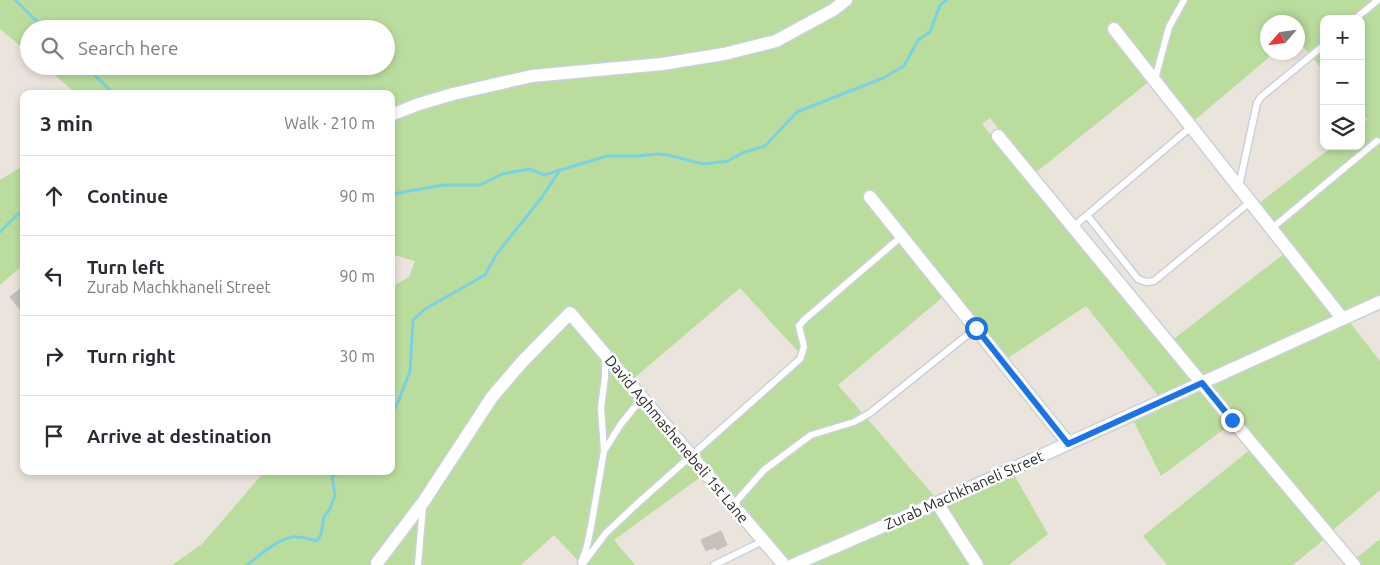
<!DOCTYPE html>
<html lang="en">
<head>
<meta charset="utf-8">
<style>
	:root { --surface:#fff; --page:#f2f2f3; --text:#2b2b33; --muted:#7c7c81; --line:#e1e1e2 }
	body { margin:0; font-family:Ubuntu,sans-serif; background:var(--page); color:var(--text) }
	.controls { position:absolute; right:15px; top:15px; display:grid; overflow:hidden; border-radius:10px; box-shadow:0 2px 8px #0003 }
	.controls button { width:45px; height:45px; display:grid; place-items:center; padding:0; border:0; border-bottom:1px solid var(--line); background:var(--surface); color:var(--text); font:25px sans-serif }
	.compass { position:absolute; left:1260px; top:15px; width:45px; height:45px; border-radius:50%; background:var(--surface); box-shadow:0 2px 8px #0003; rotate:242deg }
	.stop { position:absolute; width:15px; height:15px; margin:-11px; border:4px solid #1a73e8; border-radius:50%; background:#fff }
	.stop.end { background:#1a73e8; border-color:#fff; box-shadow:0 1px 5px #0008 }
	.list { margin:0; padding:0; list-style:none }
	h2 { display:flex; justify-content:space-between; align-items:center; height:65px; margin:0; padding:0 20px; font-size:21px }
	h2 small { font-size:16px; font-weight:400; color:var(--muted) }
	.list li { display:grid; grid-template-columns:32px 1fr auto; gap:15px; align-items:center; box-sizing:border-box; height:80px; padding:0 20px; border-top:1px solid var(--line) }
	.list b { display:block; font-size:19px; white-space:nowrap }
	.list p { margin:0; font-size:16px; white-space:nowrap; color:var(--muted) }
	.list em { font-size:16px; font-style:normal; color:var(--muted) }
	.icon { flex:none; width:28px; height:28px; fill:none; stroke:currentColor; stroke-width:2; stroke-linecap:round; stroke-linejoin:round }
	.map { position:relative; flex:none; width:1380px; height:565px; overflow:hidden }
	.search { position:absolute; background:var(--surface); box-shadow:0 2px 8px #0003; left:20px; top:20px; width:375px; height:55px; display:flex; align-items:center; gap:12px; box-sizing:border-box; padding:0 18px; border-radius:28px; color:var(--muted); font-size:19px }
	.panel { position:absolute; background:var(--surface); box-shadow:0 2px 8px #0003; left:20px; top:90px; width:375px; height:385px; border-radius:10px }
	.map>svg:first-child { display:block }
	.green { fill:#badd9e; fill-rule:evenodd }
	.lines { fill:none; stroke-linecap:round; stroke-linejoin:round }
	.stream { stroke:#79d2e4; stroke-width:3 }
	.building { fill:#c6c1bd; stroke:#c6bfb7 }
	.lane-casing { stroke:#ccd0da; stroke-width:9 }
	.street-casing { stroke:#ccd0da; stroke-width:15 }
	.lane { stroke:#fff; stroke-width:6 }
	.street { stroke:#fff; stroke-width:12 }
	.route { stroke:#1a73e8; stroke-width:6 }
	.labels { text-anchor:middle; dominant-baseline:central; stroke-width:5; stroke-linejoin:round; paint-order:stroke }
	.street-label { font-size:15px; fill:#2a2a2a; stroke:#fff }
</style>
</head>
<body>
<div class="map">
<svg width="1380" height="565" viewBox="0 0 1380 565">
	<rect width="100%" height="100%" fill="#ebe4dd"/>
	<path class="green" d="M0 0H1380V298L1204 378 1171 341 1289 250 1253 208 1333 146H1361V125L1367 120 1361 113V19H1324V71L1298 41V22H1268V52L1274 53 1189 125 1151 80 1034 174 990 118 982 124 1195 382 1160 398 1086 306 1005 360 868 190 864 194 944 296 838 385 936 498 777 564 702 476 614 540 635 565H582L554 535 521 565H172L202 544 265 471H391V287L409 277 415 261 391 254V94H77L44 66H386V29H29V53L0 29ZM740 288 802 356 692 451 633 379Z
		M24 165V264L0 285V180Z
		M1348 320 1380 361V490L1332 531 1209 384Z
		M1201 387 1231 424 1161 476 1132 418Z
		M1252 448 1327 537 1293 565H1167L1143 536Z
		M1013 473 1048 534 1009 565H980L943 505Z
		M931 509 937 511 971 565H807Z
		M1380 539V565H1360L1355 559Z"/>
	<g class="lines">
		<path class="stream" d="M15 0 45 29
			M85 66 114 94
			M391 196 398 193 444 185H480L502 174 529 169 544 175 607 156H637L657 154 668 155 703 164 728 161 742 153 765 146 797 112 883 78 904 66 918 40 930 32 940 5 947 0
			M0 232 18 214 24 213
			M391 415 399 400 410 371 413 320 425 309 485 275 496 255 542 197 560 170
			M247 565C260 555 275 541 292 537 300 536 309 539 317 541L321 534 324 517 330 509 335 495 332 477 341 471"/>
	</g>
	<path class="building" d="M24 286V314L10 297Z
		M721 531 727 545 717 550 715 547 706 551 701 540Z"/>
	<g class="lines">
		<g class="lane-casing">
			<path id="lane" d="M1355 19 1378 0
				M1155 79 1169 27 1184 0
				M1239 186 1257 103 1261 97 1324 45
				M1087 215 1138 279 1146 282 1154 281 1250 202
				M1073 227 1191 127
				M1271 229 1377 141
				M604 451 621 424 642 398
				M733 505 764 470 811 435 854 422 870 413 976 328
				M581 562 586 550 591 527 604 451 601 408 605 377V357
				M418 565 423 506
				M582 565 606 533 638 503 800 359 804 347 799 326 804 320 902 236
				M714 565 763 541"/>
		</g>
		<g class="street-casing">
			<path id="street" d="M1114 29 1342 318
				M391 115 419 104 453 94 532 76 662 64 724 54 776 41 833 10 846 0
				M998 136 1232 420 1354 565
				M870 197 1068 443
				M937 503 977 565
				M377 563 424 501 492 397 522 362 570 313 784 565
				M793 565 937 503 1380 302"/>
		</g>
		<use href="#lane" class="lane"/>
		<use href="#street" class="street"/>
	</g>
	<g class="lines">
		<path class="route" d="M976 328 1068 444 1202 383 1232 420"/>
	</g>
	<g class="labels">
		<g class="street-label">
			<text transform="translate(677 439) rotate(50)">David Aghmashenebeli 1st Lane</text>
			<text transform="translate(964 490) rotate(-24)">Zurab Machkhaneli Street</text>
		</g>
	</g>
</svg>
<div class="controls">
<button>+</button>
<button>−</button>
<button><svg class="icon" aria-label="layers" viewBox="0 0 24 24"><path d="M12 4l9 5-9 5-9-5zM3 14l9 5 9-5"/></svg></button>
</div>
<svg class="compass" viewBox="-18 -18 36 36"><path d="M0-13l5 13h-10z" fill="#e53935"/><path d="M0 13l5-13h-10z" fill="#7c7c81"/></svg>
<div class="stop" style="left:976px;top:328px"></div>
<div class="stop end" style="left:1232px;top:420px"></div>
<div class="search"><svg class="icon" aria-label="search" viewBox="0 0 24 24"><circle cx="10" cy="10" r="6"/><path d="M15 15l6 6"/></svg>Search here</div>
<section class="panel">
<h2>3 min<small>Walk · 210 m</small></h2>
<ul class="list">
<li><svg class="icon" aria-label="ahead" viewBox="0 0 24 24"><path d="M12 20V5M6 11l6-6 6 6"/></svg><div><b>Continue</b></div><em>90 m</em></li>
<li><svg class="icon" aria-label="left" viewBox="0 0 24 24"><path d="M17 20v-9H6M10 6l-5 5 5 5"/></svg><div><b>Turn left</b><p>Zurab Machkhaneli Street</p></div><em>90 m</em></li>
<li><svg class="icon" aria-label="right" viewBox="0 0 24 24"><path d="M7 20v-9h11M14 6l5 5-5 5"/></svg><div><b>Turn right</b></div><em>30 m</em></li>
<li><svg class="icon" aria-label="arrive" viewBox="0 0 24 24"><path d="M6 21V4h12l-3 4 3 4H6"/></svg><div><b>Arrive at destination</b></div></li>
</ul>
</section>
</div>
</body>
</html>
